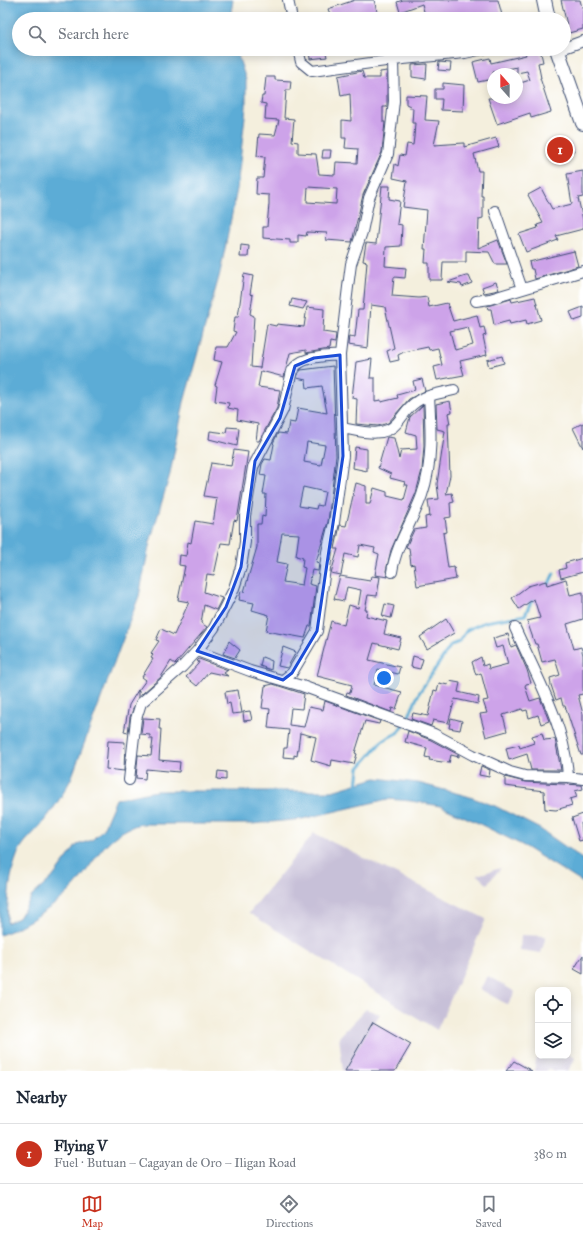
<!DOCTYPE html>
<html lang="en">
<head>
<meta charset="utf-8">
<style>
	:root { --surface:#fff; --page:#f2f2f3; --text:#1f2937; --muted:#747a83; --line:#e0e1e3; --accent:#c8321e }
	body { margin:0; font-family:"IM FELL Great Primer",serif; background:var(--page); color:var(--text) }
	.controls { position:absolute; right:12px; bottom:12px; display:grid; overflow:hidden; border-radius:8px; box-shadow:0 2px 10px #0003 }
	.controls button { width:36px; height:36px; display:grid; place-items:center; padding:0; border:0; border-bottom:1px solid var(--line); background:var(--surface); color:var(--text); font:20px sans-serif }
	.compass { position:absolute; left:487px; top:68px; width:36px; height:36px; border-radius:50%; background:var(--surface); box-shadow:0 2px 10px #0003; rotate:339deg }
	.you { position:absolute; left:384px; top:678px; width:14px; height:14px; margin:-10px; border:3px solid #fff; border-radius:50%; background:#1a73e8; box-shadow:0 0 0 6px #1a73e833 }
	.badge { display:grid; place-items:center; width:26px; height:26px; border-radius:50%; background:var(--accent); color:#fff; font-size:13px; font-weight:700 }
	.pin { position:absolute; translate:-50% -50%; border:2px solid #fff; box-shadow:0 1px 4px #0006 }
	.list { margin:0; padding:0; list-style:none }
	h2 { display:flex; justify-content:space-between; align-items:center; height:52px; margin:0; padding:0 16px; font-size:17px }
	h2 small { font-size:13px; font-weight:400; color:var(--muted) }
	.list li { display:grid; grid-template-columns:26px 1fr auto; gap:12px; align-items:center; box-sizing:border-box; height:60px; padding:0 16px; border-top:1px solid var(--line) }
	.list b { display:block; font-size:15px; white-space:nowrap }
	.list p { margin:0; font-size:13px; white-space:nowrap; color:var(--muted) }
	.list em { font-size:13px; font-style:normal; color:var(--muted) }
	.icon { flex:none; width:22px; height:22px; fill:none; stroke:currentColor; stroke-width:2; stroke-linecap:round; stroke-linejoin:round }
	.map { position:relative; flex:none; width:583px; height:1071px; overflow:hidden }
	.search { position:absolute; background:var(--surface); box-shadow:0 2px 10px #0003; left:12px; right:12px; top:12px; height:44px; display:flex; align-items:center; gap:10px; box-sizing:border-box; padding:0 14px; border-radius:22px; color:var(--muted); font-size:15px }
	.sheet { height:112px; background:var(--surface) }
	nav { display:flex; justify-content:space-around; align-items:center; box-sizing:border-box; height:56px; border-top:1px solid var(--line); background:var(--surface); font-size:11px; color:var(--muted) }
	nav a { display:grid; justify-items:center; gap:2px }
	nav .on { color:var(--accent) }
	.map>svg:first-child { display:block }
	.industrial { fill:#c7c0d8 }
	.water { fill:#5cacd6; stroke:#3c6e9a }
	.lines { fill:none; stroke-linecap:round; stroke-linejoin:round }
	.stream { stroke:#5cacd6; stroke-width:3 }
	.building { fill:#cda3e9; fill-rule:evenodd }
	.minor-casing { stroke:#3c4c71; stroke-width:12 }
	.highway-casing { stroke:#3c4c71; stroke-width:16 }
	.minor { stroke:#fff; stroke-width:10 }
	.highway { stroke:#fff; stroke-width:14 }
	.marked { fill:#1d4ed8; fill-opacity:0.2; stroke:#1d4ed8; stroke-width:3; stroke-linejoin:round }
</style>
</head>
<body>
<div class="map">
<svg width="583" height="1071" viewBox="0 0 583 1071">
	<rect width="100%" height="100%" fill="#fff"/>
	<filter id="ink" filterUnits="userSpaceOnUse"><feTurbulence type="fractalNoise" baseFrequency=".025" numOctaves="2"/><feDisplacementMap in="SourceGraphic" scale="8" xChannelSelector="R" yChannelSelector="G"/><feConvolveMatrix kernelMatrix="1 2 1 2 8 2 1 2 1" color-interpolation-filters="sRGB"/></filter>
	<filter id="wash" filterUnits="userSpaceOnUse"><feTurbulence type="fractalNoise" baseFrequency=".012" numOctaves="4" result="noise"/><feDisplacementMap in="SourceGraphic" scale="16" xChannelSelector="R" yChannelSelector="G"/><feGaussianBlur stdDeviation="0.9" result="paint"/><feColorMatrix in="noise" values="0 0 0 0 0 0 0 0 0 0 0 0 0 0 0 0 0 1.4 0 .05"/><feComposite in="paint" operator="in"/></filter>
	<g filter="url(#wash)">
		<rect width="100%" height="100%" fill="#f4efdd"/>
		<path class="industrial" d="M314 833 486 919 437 1030 249 913Z
			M501 868 487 884 477 875Z
			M521 935 546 936 541 953 520 950Z
			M488 976 515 992 508 1005 480 989Z
			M366 1009 380 1014 345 1071H343L339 1037Z
			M568 1054 575 1058 568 1071H555L548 1068 547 1071H534L536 1061 539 1056H568Z"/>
		<path class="water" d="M0 0H233L230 19H19V49H236L246 80V107L237 189 220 273 184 402 170 474 150 542 139 596 71 779C62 796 52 812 39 827 31 836 23 842 18 853 9 875 8 899 7 923L19 918 32 896 52 878 77 845 92 840 103 829 116 799 156 791H332L376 778 418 783 467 796 495 806 540 829 583 859V883L522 845 474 821 440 806 411 801 388 799 302 819 252 824H139C104 837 100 854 78 882 63 902 23 927 0 935Z"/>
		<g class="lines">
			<path class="stream" d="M547 588 554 573
				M357 787 359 768 382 741 397 733 408 718 419 693 451 645 459 642 467 630 485 622 525 615 531 602 537 597"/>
		</g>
		<g id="blocks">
			<path class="building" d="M355 0H374L378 15 363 19H332L328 9Z
				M403 0H498L503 19H426L422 4 400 12 397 2Z
				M561 0H580L583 11V29L569 33Z
				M309 49H325L327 57 310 59Z
				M524 49H540L543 62 538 63 541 78H540L551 112 531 118 530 113 497 124 488 98H517V84L530 80 527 71 517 73V67L493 72V79L478 82 473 62 490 58 491 63 526 55Z
				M439 62 451 63 450 71 438 70Z
				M427 64 426 79 412 77V65Z
				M362 71 364 78H380V72L387 71V107H383V122H385L382 152 363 195 352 242 326 240 327 233 307 232 306 236 298 235V243H290V240L263 238V227H267L269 204V195L256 194 257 178H263L265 157 257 156 259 134 275 135 279 120 265 119 266 104 261 103 262 96H264L266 77H275V80L291 81 290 90H286L284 118 294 119 292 141 298 142V153L316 154 319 174 335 175 336 162 357 163 358 149 345 148 346 138H342V120L351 121 350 94 341 96 338 76ZM308 187 337 189 336 204 307 202Z
				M443 83 464 85 463 111 441 110 442 99H435V89H443Z
				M406 95 427 96 425 120 439 121 434 145 464 143V147L496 138 499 147 474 154 478 171H482L481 196H483V218L479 219 478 248 498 240 507 264H495L489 252 466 251V262H443L442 280H429V263H425L426 249H424L427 210 403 207 407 181 393 178 395 164 398 166 400 155 405 156 407 144 413 145 414 137 415 123H412L413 108H409L410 106 406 104Z
				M570 142 574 151 557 158 553 148Z
				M323 150H331L330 158H322Z
				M583 171V197L578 198 583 220V229L556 236 558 240 526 252 519 234 538 228 537 225 543 223 528 195 541 188 552 209 572 204 567 174Z
				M382 186H390L389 199 400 201 397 224 402 225 401 246 386 247 385 266 406 268 405 278 394 277 392 296 419 298 427 297 429 307 447 303 453 321 477 315 480 328 484 327 486 335 483 336 487 355 460 361 464 375 437 380 434 367 442 365 438 348 429 350 428 347 404 352 398 355 399 360 390 362 387 351 394 348 385 307 371 305 368 348 348 345 349 336 355 337 358 310H363L367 262 363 261 366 243 376 244ZM468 327 473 345 455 350 450 331Z
				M241 245 249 246 248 257H240Z
				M574 251 578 266 535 279 533 269H531L529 262Z
				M244 274 253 276 250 294 253 295 250 314 254 316 251 367 260 368 267 324 276 326 277 324 304 327 307 307 324 309 323 332 336 334 335 343 330 342 329 349 306 353V350L290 353 284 377 261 371 258 387 280 390 277 408 259 441H256L258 424 237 420 238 410 228 408 229 403 215 401 217 386 215 385 222 362 214 360 216 347H228L236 332 233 331 235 317H238Z
				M466 276H469L472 283 462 287 461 284 448 282Z
				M496 282 499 290 484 293 482 287Z
				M535 297 541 320 527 324 526 320 510 324 509 321 494 325 491 309H488L487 306 511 299 512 302Z
				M292 299 307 302 303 309 290 306Z
				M583 307V318L574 321 570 312Z
				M502 356 504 363 489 367 487 360Z
				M372 359 370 378H375V401L381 400V402L398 398 397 395 415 390 413 381 422 379 425 391 409 399 388 423 378 426 356 424 357 399 352 398 356 362Z
				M333 366 336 456 328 522 316 562 319 563 318 571 312 570 309 584 316 586 311 626H309L305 638 266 631 269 615 252 610 254 603 239 600 241 591 244 592 257 547V524H261L262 516 265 517 266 494H263L266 476 260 475 262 464 265 459 271 460 274 444 273 443 278 433 287 434 289 422 295 423 298 408 327 413 322 386 307 388 306 380 297 378 298 374 301 370ZM307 442 325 445 321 465 304 462ZM303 487 325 492 322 506 317 505 316 509 299 506ZM282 533 299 534 296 556 303 558 302 567 305 568 302 585 283 582 287 564 277 562Z
				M450 401 452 412 448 413 450 424H448L450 476 446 494 452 493 454 502 450 503 451 517 445 518 447 532 443 533 448 568 454 567 456 579 417 586 414 564 411 565 409 548 406 547 414 530 426 528 425 517 430 516 428 500 439 499 437 484 445 431 437 429 436 404Z
				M423 405 424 446 422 470 416 493 391 550 386 571 388 577 375 575 379 554 374 552 375 548 360 545 358 557 345 554 341 575 331 573 338 549H335L340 525 346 526 356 483 366 486V504H370L374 488 387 492V496L404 500 408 485H404L405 482 390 478 391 474 378 468 387 437 394 438 399 459 401 450 417 449 416 435 406 432 410 417Z
				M583 423V448L573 428Z
				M227 427 239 428 237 446 209 439 210 431 226 433Z
				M355 447 367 449V471L353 468Z
				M234 450 248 452 237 521 234 520 230 544 221 543 214 575 207 574 204 592 222 598 216 610 204 605 201 623 207 627 177 662 175 664 171 661 161 677 142 694 138 691 146 680 142 677 153 659 151 658 153 655 151 653 159 641 156 640 161 629 174 635 189 602 178 600 185 566 179 565 180 555 186 556 188 542 191 543 195 521 213 524 217 498 204 496 211 463 231 466Z
				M583 558V572L561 578 559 570 566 568 565 563Z
				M340 576 370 581 371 576 380 577 377 596 368 595 365 610H367L366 616 387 621 384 634 401 638 398 649 374 643 369 660 400 667 398 674 378 669 374 685 402 692 396 709 392 708 391 712 346 695 347 692 350 693 352 685 317 676 331 621 344 625 349 605 358 608 361 590 347 587 344 601 334 599Z
				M566 579 570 595 583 592V619L567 624 574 649 581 647 583 655V694L578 695 583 714V755H581L565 706H563L561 698 556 700 551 685 550 678 560 675 555 659 542 662 537 644H535L527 621 540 618 534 599 519 609 512 598 528 586 546 581 547 585Z
				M385 604 394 606 391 618 382 616Z
				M446 619 454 633 427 649 420 637Z
				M508 634 511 647 516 645 527 670 531 683 526 684 525 686 530 701 540 698 549 721 541 724 538 715 529 718 527 710 523 711 522 709 503 715 507 731 486 737 480 714 487 713 483 701 488 700 481 673 476 675 472 662 481 657 483 666 488 664 489 669 508 664 503 646 496 648 493 638Z
				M229 641 240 650 235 658 223 654Z
				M283 647 296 652 287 668 278 666Z
				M413 656 423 659 420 669 411 667Z
				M262 657 272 661 271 670 260 666Z
				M199 659 228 670 224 673 228 676 209 672 197 686 186 677 198 664 199 662 197 661Z
				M449 681 460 683 458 692 479 697 478 704 455 699 448 723 433 720 431 726 411 719 413 713 428 716 434 690 437 691 439 683 448 685Z
				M273 684 304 694 302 709 291 708 289 725 304 727 309 707 323 710 325 701 380 721 379 724 365 721 355 753 357 754 354 764 332 760 331 766 311 760 316 737 300 733 297 756 294 755V758L283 757 284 748H287L289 730 268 728 270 709 262 708 265 686Z
				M138 690V697L130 717 128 733 124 732 129 705Z
				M238 690 242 713 232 714 230 703 227 704 225 692Z
				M250 711 252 720 244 721 243 712Z
				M143 718 160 719 159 729H161L159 760 180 762 179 772 146 769 145 779 136 778 138 755 151 756 153 739H150V735L141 734Z
				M451 718 462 721 460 730 449 728Z
				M408 731 431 740 459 755V757L451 755 449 763 429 760 430 758 425 757 427 748 405 742Z
				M542 733 544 740 555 739 561 770H531L527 754 509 760 506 748 519 745 520 748 534 743 532 736Z
				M108 741 125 742 124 771 106 769Z
				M481 766 490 770 489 777 479 775Z
				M218 771 226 772V780L217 779Z
				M505 777 525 782 582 785 583 789 575 791 577 797 570 799 572 805 556 810 545 809 544 791 505 786Z
				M583 814V823H581L583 840 579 841 572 818Z
				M583 955V974L574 969Z
				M373 1022 411 1044 395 1071H345Z
				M514 1061 532 1071H506Z"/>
		</g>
	</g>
	<g filter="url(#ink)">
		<use href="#blocks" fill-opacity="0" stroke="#3c4c71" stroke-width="1"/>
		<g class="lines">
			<g class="minor-casing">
				<path id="minor" d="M288 0 292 19
					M564 48 583 41
					M298 49 301 62 312 71 393 60 465 53 483 49
					M495 211 522 289
					M476 301 490 299 583 271
					M342 428C360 431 384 439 397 423 403 416 408 407 416 402 426 395 441 393 454 390
					M392 572C396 544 413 521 422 495 433 464 431 428 429 396
					M515 628C535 673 566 727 568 777
					M197 651 250 671 302 686 434 734 473 755 510 772 525 776 568 777 583 779
					M283 680 292 673 317 631 327 552 334 523 343 456 340 355 348 287 351 264 362 232 369 198 388 154 394 101 393 60
					M129 780 136 719 141 703 182 667 197 651 214 628 233 591 241 567 245 542V516L253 467 283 410 292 371C301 355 324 357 340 355"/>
			</g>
			<g class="highway-casing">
				<path id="highway" d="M544 0 548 19
					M557 49 583 123"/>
			</g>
			<use href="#minor" class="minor"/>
			<use href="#highway" class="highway"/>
		</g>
	</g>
	<path class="marked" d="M340 355 343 456 317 631 292 673 283 680 197 651 226 607 241 567 255 461 280 418 295 366 314 358Z"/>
</svg>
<div class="controls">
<button><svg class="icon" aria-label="locate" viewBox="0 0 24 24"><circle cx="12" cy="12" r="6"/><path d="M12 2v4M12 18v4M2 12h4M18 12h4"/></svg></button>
<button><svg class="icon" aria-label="layers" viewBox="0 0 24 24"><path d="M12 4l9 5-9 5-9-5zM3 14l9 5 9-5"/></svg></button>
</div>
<svg class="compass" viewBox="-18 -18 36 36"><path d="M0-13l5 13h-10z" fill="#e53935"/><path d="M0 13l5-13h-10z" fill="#747a83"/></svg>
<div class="you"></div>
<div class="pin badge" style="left:560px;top:150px">1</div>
<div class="search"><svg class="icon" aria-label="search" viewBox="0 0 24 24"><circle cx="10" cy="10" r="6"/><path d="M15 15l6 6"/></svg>Search here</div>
</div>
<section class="sheet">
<h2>Nearby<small></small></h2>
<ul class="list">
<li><span class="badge">1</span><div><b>Flying V</b><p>Fuel · Butuan – Cagayan de Oro – Iligan Road</p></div><em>380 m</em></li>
</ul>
</section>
<nav>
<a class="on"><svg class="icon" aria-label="map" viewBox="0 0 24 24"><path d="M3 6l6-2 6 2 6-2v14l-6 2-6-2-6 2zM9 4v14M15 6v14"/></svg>Map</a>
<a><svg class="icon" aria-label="directions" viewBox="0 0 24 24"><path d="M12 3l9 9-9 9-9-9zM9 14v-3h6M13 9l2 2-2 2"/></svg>Directions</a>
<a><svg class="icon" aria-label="saved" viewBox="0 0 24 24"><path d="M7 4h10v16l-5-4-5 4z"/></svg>Saved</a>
</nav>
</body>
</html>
